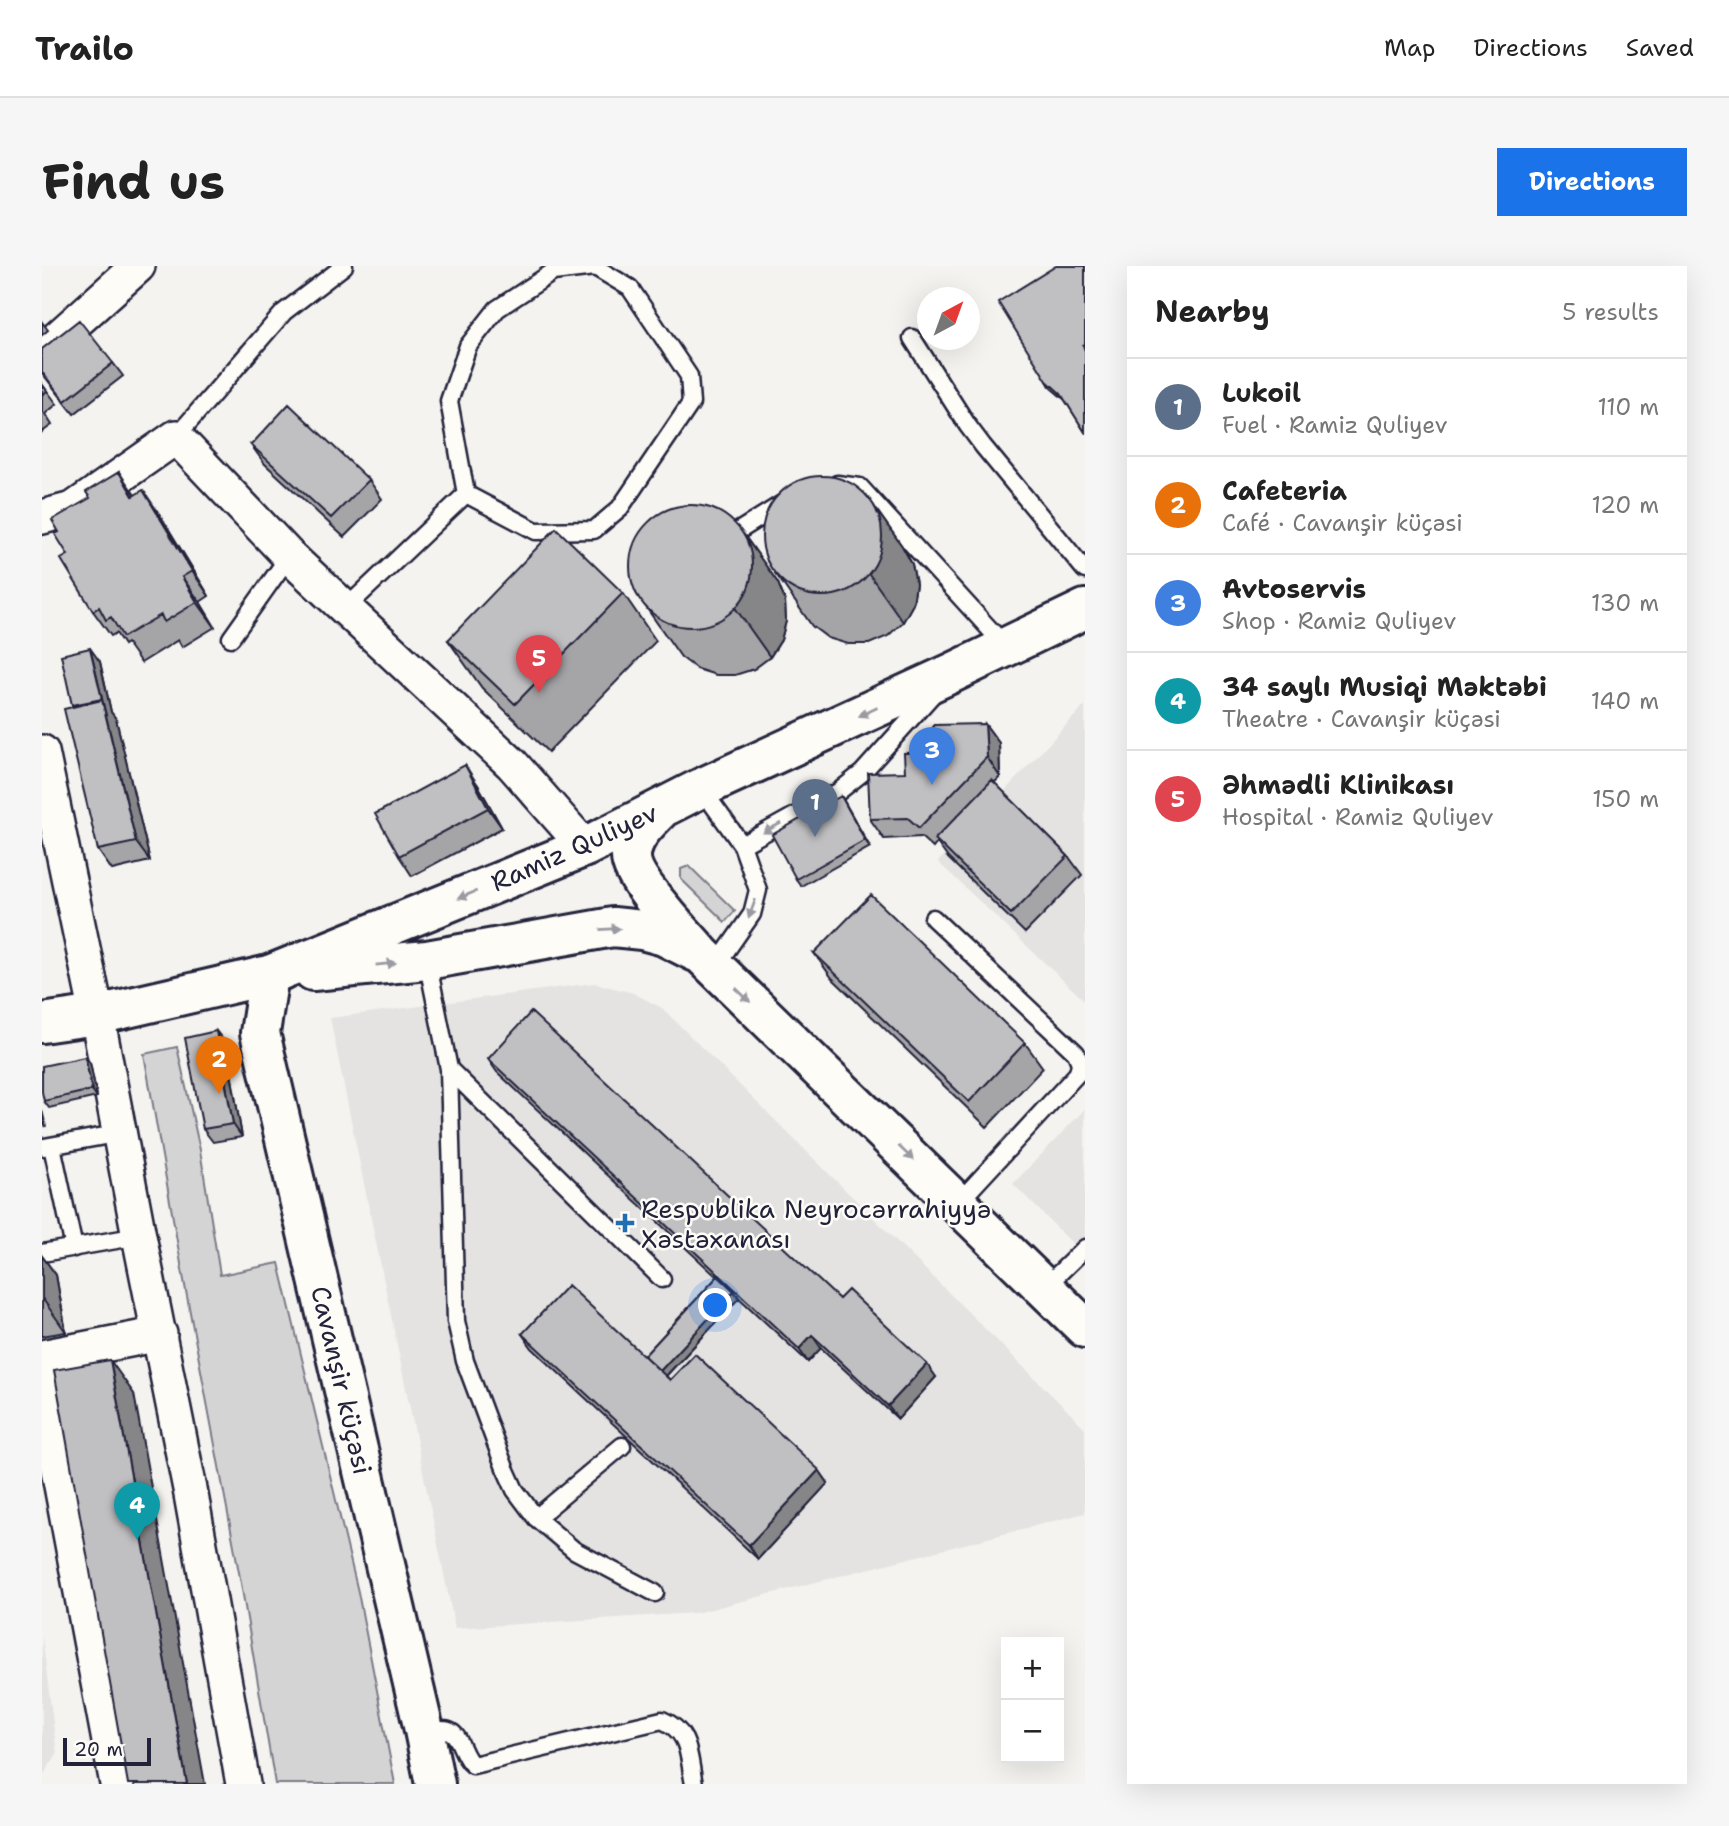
<!DOCTYPE html>
<html lang="en">
<head>
<meta charset="utf-8">
<style>
	:root { --surface:#fff; --page:#f6f6f6; --text:#222; --muted:#767676; --line:#e0e0e0; --accent:#1a73e8 }
	body { margin:0; font-family:"Shantell Sans",sans-serif; background:var(--page); color:var(--text) }
	.controls { position:absolute; right:21px; bottom:21px; display:grid; overflow:hidden; border-radius:0px; box-shadow:0 7px 28px #0002 }
	.controls button { width:63px; height:63px; display:grid; place-items:center; padding:0; border:0; border-bottom:2px solid var(--line); background:var(--surface); color:var(--text); font:35px sans-serif }
	.compass { position:absolute; left:875px; top:21px; width:63px; height:63px; border-radius:50%; background:var(--surface); box-shadow:0 7px 28px #0002; rotate:41deg }
	.scale { position:absolute; left:21px; bottom:18px; width:88px; box-sizing:border-box; padding-left:7px; border:4px solid #22223b; border-top:0; font-size:19px; line-height:24px; white-space:nowrap; color:#22223b; -webkit-text-stroke:5px #fdfcf7; paint-order:stroke }
	.you { position:absolute; left:674px; top:1040px; width:24px; height:24px; margin:-18px; border:5px solid #fff; border-radius:50%; background:#1a73e8; box-shadow:0 0 0 10px #1a73e833 }
	.badge { display:grid; place-items:center; width:46px; height:46px; border-radius:50%; background:var(--accent); color:#fff; font-size:23px; font-weight:700 }
	.pin { position:absolute; translate:-50% -58px; filter:drop-shadow(0 2px 4px #0008) }
	.pin::after { content:''; position:absolute; top:37px; width:24px; height:21px; background:inherit; clip-path:polygon(0 0,100% 0,50% 100%) }
	.list { margin:0; padding:0; list-style:none }
	h2 { display:flex; justify-content:space-between; align-items:center; height:91px; margin:0; padding:0 28px; font-size:30px }
	h2 small { font-size:23px; font-weight:400; color:var(--muted) }
	.list li { display:grid; grid-template-columns:46px 1fr auto; gap:21px; align-items:center; box-sizing:border-box; height:98px; padding:0 28px; border-top:2px solid var(--line) }
	.list b { display:block; font-size:26px; white-space:nowrap }
	.list p { margin:0; font-size:23px; white-space:nowrap; color:var(--muted) }
	.list em { font-size:23px; font-style:normal; color:var(--muted) }
	.map { position:relative; flex:none; width:1043px; height:1518px; overflow:hidden; border-radius:0px }
	header { display:flex; align-items:center; gap:42px; box-sizing:border-box; height:98px; padding:0 35px; background:var(--surface); border-bottom:2px solid var(--line) }
	header strong { font-size:33px }
	nav { display:flex; gap:38px; margin-inline-start:auto; font-size:24px }
	.intro { display:flex; align-items:center; justify-content:space-between; box-sizing:border-box; height:168px; padding:0 42px }
	h1 { margin:0; font-size:49px }
	.button { padding:18px 32px; border-radius:0px; background:var(--accent); color:#fff; font-size:24px; font-weight:700 }
	main { display:flex; gap:42px; padding:0 42px }
	aside { flex:1; background:var(--surface); border-radius:0px; box-shadow:0 7px 28px #0002 }
	.map>svg:first-child { display:block }
	.built { fill:#e4e3e2 }
	.green { fill:#d5d4d5; stroke:#7c7b88; stroke-width:2 }
	.lines { fill:none; stroke-linecap:round; stroke-linejoin:round }
	.service-casing { stroke:#22223b; stroke-width:21 }
	.minor-casing { stroke:#22223b; stroke-width:38 }
	.tertiary-casing { stroke:#22223b; stroke-width:44 }
	.secondary-casing { stroke:#22223b; stroke-width:44 }
	.service { stroke:#fdfcf7; stroke-width:16 }
	.minor { stroke:#fdfcf7; stroke-width:33 }
	.tertiary { stroke:#fdfcf7; stroke-width:38 }
	.secondary { stroke:#fdfcf7; stroke-width:38 }
	.wall { fill:#a5a4a7; stroke:#22223b; stroke-width:2 }
	.shaded-wall { fill:#868688; stroke:#22223b; stroke-width:2 }
	.building { fill:#c0bfc2; stroke:#22223b; stroke-width:2 }
	.oneway { fill:#9a9aa2 }
	.poi-dot { fill:#1f6fb2; stroke:#fdfcf7; stroke-width:2.5 }
	.labels { text-anchor:middle; dominant-baseline:central; stroke-width:5; stroke-linejoin:round; paint-order:stroke }
	.street-label { font-size:26px; fill:#22223b; stroke:#fdfcf7 }
	.poi-label { font-size:26px; fill:#22223b; stroke:#fdfcf7; text-anchor:start }
</style>
</head>
<body>
<header>
<strong>Trailo</strong>
<nav><a>Map</a><a>Directions</a><a>Saved</a></nav>
</header>
<div class="intro"><h1>Find us</h1><a class="button">Directions</a></div>
<main>
<div class="map">
<svg width="1043" height="1518" viewBox="0 0 1043 1518">
	<rect width="100%" height="100%" fill="#f4f3ef"/>
	<filter id="ink" filterUnits="userSpaceOnUse"><feTurbulence type="fractalNoise" baseFrequency=".0143" numOctaves="2"/><feDisplacementMap in="SourceGraphic" scale="14" xChannelSelector="R" yChannelSelector="G"/><feConvolveMatrix kernelMatrix="1 2 1 2 8 2 1 2 1" color-interpolation-filters="sRGB"/></filter>
	<g filter="url(#ink)">
		<path class="built" d="M1043 439V735L896 596Z
			M552 717 591 727 620 742 1043 1162V1247L654 1347 413 1362 288 752Z
			M1043 843V990L971 918Z
			M0 1370 15 1488 0 1511Z"/>
		<path class="green" d="M647 600 693 645 683 656 639 613V603Z
			M135 781 158 884 178 1009 237 997 316 1326 353 1518H233L199 1317 141 1009 102 788Z"/>
		<g class="lines">
			<g class="service-casing">
				<path id="service" d="M870 72 926 160 941 180 1043 304
					M134 171 242 46 302 0
					M795 218 818 221 964 381
					M682 274 743 236
					M304 342 424 228 494 265 552 264 578 242 649 137 647 110 588 22 553 1 511 6 455 43 426 80 407 135 424 228
					M189 372 247 290
					M659 522 700 579 716 624 710 648 673 701
					M700 579 796 526 820 507 892 427
					M891 652 1034 787 1038 797 1036 807 916 937
					M385 694 407 803 414 1055 423 1095 463 1202 473 1224 494 1252 532 1284 613 1327
					M407 803 620 1013
					M10 880 32 982
					M2 881 79 867
					M0 987 97 970
					M1003 1021 1043 982
					M494 1252 580 1180
					M382 1464C389 1465 401 1463 407 1465 419 1469 420 1491 431 1499L620 1454C649 1466 646 1490 652 1518"/>
			</g>
			<g class="minor-casing">
				<path id="minor" d="M0 86 96 0
					M0 251 31 243 134 171 247 290 470 498 543 581
					M0 486 55 749 97 970 148 1223 201 1518
					M0 1091 118 1068
					M0 1118 75 1518"/>
			</g>
			<g class="tertiary-casing">
				<path id="tertiary" d="M227 709 218 767 382 1464 393 1518"/>
			</g>
			<g class="secondary-casing">
				<path id="secondary" d="M617 545C605 557 589 572 589 591 589 614 643 669 659 688L1043 1062
					M271 705 385 694 571 661 600 664 622 670 654 686
					M0 757 55 749 227 709 543 581 659 522 910 407 1043 343"/>
			</g>
			<use href="#service" class="service"/>
			<use href="#minor" class="minor"/>
			<use href="#tertiary" class="tertiary"/>
			<use href="#secondary" class="secondary"/>
		</g>
		<path class="wall" d="M1043 0V166L1023 134 1009 122 1005 115Z
			M0 56 6 64 0 69Z
			M0 83 71 97 81 110 32 148 0 107Z
			M0 118 15 138 3 148 10 159 0 166Z
			M209 179 327 214 340 233 302 271 223 198Z
			M77 206 93 229 118 249 167 330 158 336 173 361 140 381 136 374 99 397 85 377 82 379 74 367 69 370 51 345 26 289 17 266 48 232Z
			M826 232 860 280 870 298 874 318 871 338 861 356 846 370 827 378H806L786 372 770 360 725 295Z
			M702 269 736 317 743 335 744 355 739 374 728 391 712 403 693 409H674L655 403 639 391 594 327Z
			M581 327 614 375 506 486 440 422 406 374Z
			M58 396 69 446 74 453 108 595 70 604 56 584 30 439Z
			M943 458 957 477 958 511 952 517 1026 590 1040 609 983 667 906 592 895 577 891 582 879 571 842 573 828 553 863 506 892 486Z
			M436 519 460 562 370 610 357 590Z
			M799 530 828 581 759 620 754 613Z
			M772 687 983 777 1001 802 945 861 790 712Z
			M174 765 184 778 200 871 171 876 161 863Z
			M43 791 48 797 55 831 7 842 2 835Z
			M446 793 797 1033 894 1111 856 1153 779 1082 766 1096 696 1031 697 1032 624 1110 628 1114 777 1204 786 1217 716 1293 490 1082 480 1068 602 1090 675 1011 455 806Z
			M0 990 14 1009 24 1066 0 1070Z"/>
		<path class="shaded-wall" d="M101 224 118 249 167 330 150 305Z
			M826 232 860 280 870 298 874 318 871 338 861 356 827 308Z
			M702 269 736 317 743 335 744 355 739 374 728 391 694 343Z
			M140 311 158 336 173 361 155 336Z
			M48 382 58 396 69 446 74 453 108 595 94 576Z
			M943 458 957 477 958 511 945 491Z
			M423 499 436 519 460 562 446 542Z
			M799 530 803 537 828 581 823 574Z
			M174 765 184 778 200 871 191 858Z
			M43 791 48 797 55 831 50 824Z
			M0 844 4 861 0 856Z
			M0 990 14 1009 24 1066 0 1032Z
			M692 1025 697 1032 621 1113 617 1106Z
			M770 1069 779 1082 766 1096 757 1083Z
			M68 1094 92 1128 163 1518H145Z
			M885 1098 894 1111 856 1153 846 1140Z
			M777 1204 786 1217 716 1293 707 1279Z"/>
		<path class="building" d="M1014 0H1043V78L1041 79 1043 85V166L1019 128 1005 115 956 36Z
			M37 54 71 97 23 135 0 106V83Z
			M0 118 5 125 0 129Z
			M247 138 327 214 289 252 209 179Z
			M77 206 91 230 101 224 150 305 140 311 155 336 122 356 119 349 81 371 69 351 64 354 57 341 51 345 19 293 26 289 13 268 17 266 10 254 48 232 44 226Z
			M720 270a60 60 0 1 1 120 0a60 60 0 1 1-120 0Z
			M588 300a61 61 0 1 1 122 0a61 61 0 1 1-122 0Z
			M514 262 581 327 473 438 406 374Z
			M48 382 60 433 30 439 19 389Z
			M60 434 94 576 56 584 22 443Z
			M943 458 945 491 877 562 866 552 828 553 826 507 863 506 862 487 892 486 891 459Z
			M423 499 446 542 357 590 333 548Z
			M950 514 1026 590 969 648 893 573Z
			M799 530 823 574 754 613 730 569Z
			M829 629 983 777 927 836 772 687Z
			M489 746 797 1033 806 1024 885 1098 846 1140 770 1069 757 1083 446 793Z
			M174 765 191 858 161 863 143 772Z
			M43 791 50 824 2 835 0 826V800Z
			M676 1010 692 1025 618 1105 602 1090Z
			M526 1019 628 1114 653 1088 777 1204 707 1279 480 1068Z
			M68 1094 145 1518H86L12 1104Z"/>
		<defs><path id="oneway-solid" d="M-6-.8H1V-3.2L6.5 0L1 3.2V.8H-6Z" transform="scale(1.75)"/></defs>
		<g class="oneway">
			<use href="#oneway-solid" transform="translate(826 446) rotate(155)"/>
			<use href="#oneway-solid" transform="translate(730 562) rotate(151)"/>
			<use href="#oneway-solid" transform="translate(425 629) rotate(158)"/>
			<use href="#oneway-solid" transform="translate(710 643) rotate(110)"/>
			<use href="#oneway-solid" transform="translate(568 663) rotate(-3)"/>
			<use href="#oneway-solid" transform="translate(344 698) rotate(-6)"/>
			<use href="#oneway-solid" transform="translate(701 729) rotate(44)"/>
			<use href="#oneway-solid" transform="translate(864 887) rotate(44)"/>
		</g>
	</g>
	<path class="poi-dot" d="M579.5 946.5h7v7h7v7h-7v7h-7v-7h-7v-7h7z"/>
	<g class="labels">
		<g class="street-label">
			<text transform="translate(532 581) rotate(-24)">Ramiz Quliyev</text>
			<text transform="translate(300 1114) rotate(77)">Cavanşir küçəsi</text>
		</g>
		<g class="poi-label">
			<text x="599" y="942">Respublika Neyrocərrahiyyə<tspan x="599" dy="30">Xəstəxanası</tspan></text>
		</g>
	</g>
</svg>
<div class="controls">
<button>+</button>
<button>−</button>
</div>
<svg class="compass" viewBox="-18 -18 36 36"><path d="M0-13l5 13h-10z" fill="#e53935"/><path d="M0 13l5-13h-10z" fill="#767676"/></svg>
<div class="scale">20 m</div>
<div class="you"></div>
<div class="pin badge" style="left:773px;top:571px;background:#5c6f8a">1</div>
<div class="pin badge" style="left:177px;top:828px;background:#e8710a">2</div>
<div class="pin badge" style="left:890px;top:519px;background:#3f7fe0">3</div>
<div class="pin badge" style="left:95px;top:1274px;background:#0f9aa8">4</div>
<div class="pin badge" style="left:497px;top:427px;background:#e0444e">5</div>
</div>
<aside>
<h2>Nearby<small>5 results</small></h2>
<ul class="list">
<li><span class="badge" style="background:#5c6f8a">1</span><div><b>Lukoil</b><p>Fuel · Ramiz Quliyev</p></div><em>110 m</em></li>
<li><span class="badge" style="background:#e8710a">2</span><div><b>Cafeteria</b><p>Café · Cavanşir küçəsi</p></div><em>120 m</em></li>
<li><span class="badge" style="background:#3f7fe0">3</span><div><b>Avtoservis</b><p>Shop · Ramiz Quliyev</p></div><em>130 m</em></li>
<li><span class="badge" style="background:#0f9aa8">4</span><div><b>34 saylı Musiqi Məktəbi</b><p>Theatre · Cavanşir küçəsi</p></div><em>140 m</em></li>
<li><span class="badge" style="background:#e0444e">5</span><div><b>Əhmədli Klinikası</b><p>Hospital · Ramiz Quliyev</p></div><em>150 m</em></li>
</ul>
</aside>
</main>
</body>
</html>
